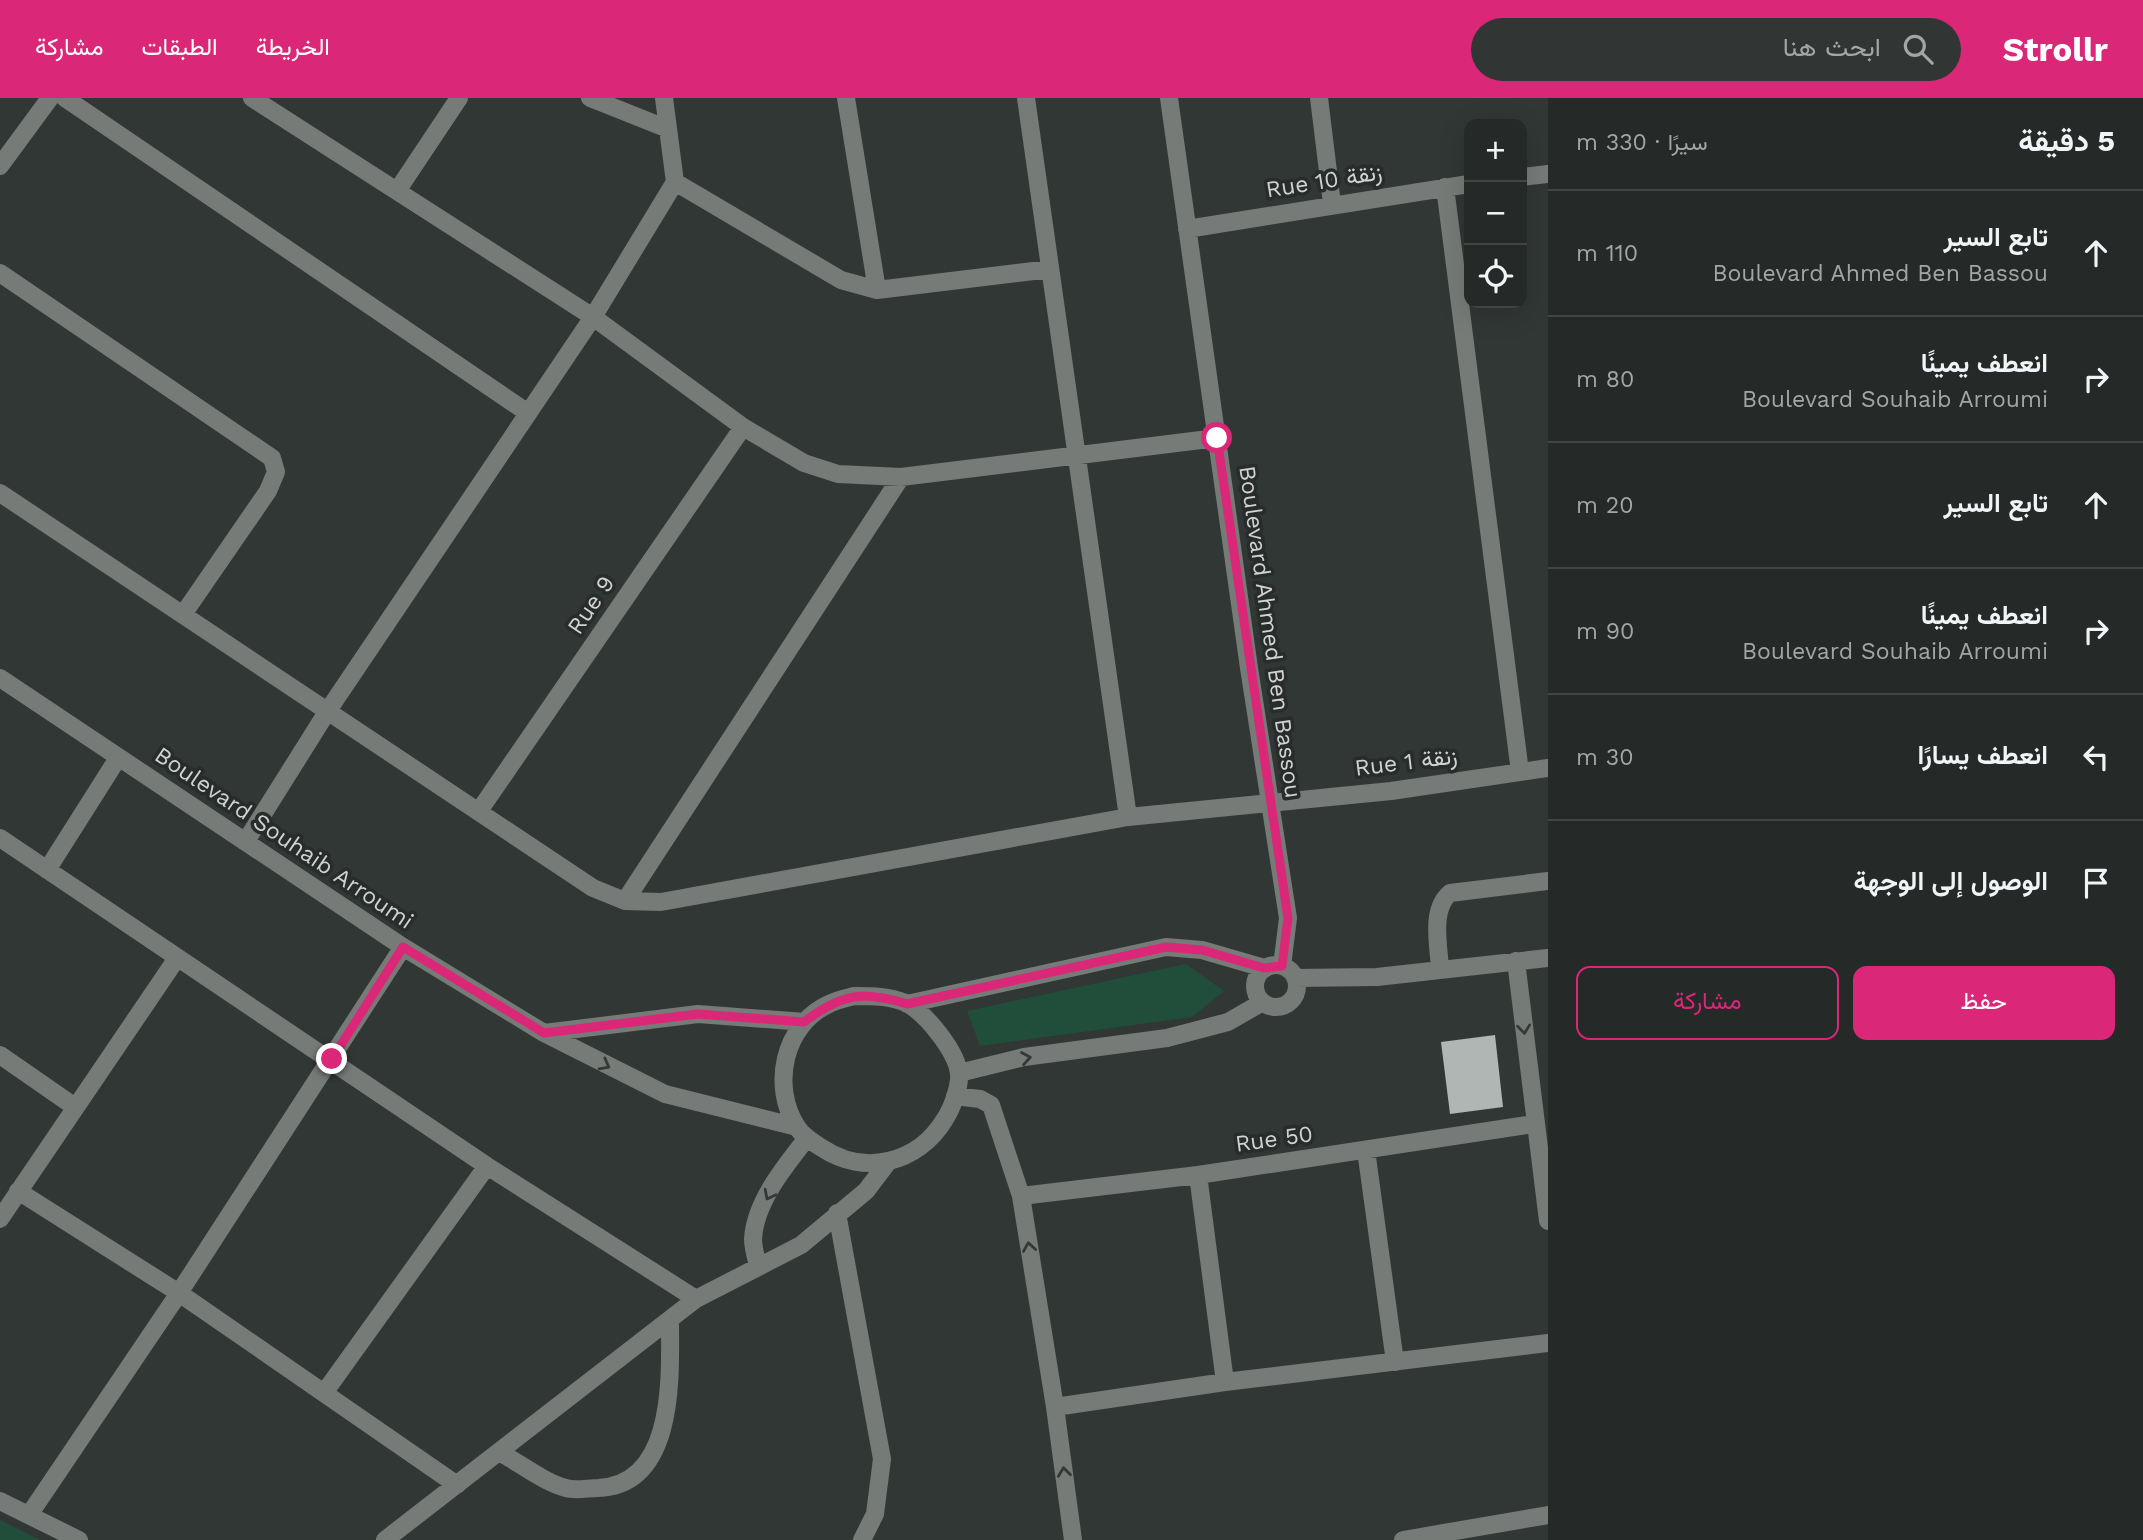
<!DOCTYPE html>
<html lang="ar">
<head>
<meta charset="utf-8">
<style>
	:root { --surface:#252927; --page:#313533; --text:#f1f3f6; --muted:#a3a6a7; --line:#424544; --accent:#db2777 }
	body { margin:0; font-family:"Work Sans",Vazirmatn,sans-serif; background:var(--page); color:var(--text); direction:rtl }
	.controls { position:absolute; right:21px; top:21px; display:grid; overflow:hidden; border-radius:14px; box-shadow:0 7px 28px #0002 }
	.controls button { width:63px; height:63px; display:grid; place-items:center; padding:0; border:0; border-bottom:2px solid var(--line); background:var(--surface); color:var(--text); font:35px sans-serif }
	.stop { position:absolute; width:21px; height:21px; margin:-16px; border:5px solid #db2777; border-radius:50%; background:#fff }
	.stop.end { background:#db2777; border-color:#fff; box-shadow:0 2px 7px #0008 }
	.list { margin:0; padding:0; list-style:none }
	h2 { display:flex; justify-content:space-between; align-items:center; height:91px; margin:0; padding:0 28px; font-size:30px }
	h2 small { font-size:23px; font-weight:400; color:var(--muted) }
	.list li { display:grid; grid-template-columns:46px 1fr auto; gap:21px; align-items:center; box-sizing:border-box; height:126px; padding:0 28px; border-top:2px solid var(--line) }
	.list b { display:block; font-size:26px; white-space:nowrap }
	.list p { margin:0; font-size:23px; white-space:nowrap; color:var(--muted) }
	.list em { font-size:23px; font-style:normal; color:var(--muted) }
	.actions { display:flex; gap:14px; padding:21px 28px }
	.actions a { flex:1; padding:16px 0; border:2px solid var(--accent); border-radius:14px; text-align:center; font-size:24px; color:var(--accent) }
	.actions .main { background:var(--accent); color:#fff }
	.icon { flex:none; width:38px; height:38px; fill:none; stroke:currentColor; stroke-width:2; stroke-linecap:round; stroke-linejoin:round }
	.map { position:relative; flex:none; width:1548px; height:1442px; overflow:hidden; direction:ltr }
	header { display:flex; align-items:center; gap:42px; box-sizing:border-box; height:98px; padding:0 35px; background:var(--accent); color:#fff }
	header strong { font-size:33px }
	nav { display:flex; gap:38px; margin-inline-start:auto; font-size:24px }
	.search { width:490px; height:63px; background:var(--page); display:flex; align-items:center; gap:18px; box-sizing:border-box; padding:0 24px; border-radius:38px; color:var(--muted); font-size:26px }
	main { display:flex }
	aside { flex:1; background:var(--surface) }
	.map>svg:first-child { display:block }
	.green { fill:#214e3a }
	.building { fill:#b0b6b3 }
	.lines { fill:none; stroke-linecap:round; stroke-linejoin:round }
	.minor { stroke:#767b78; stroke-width:18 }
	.oneway { stroke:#343836 }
	.route { stroke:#db2777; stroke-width:9 }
	.labels { text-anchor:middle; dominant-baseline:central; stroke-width:7; stroke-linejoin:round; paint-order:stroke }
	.street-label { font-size:23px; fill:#d0d3d2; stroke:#282c2a }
</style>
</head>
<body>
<header>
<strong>Strollr</strong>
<div class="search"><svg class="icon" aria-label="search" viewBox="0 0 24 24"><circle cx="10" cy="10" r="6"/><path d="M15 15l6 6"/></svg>ابحث هنا</div>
<nav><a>الخريطة</a><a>الطبقات</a><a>مشاركة</a></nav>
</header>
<main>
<aside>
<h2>5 دقيقة<small>سيرًا · 330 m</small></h2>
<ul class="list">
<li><svg class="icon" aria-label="ahead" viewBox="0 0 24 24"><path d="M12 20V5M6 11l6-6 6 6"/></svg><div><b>تابع السير</b><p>Boulevard Ahmed Ben Bassou</p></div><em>110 m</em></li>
<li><svg class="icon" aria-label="right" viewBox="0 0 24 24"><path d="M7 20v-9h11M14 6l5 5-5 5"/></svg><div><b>انعطف يمينًا</b><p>Boulevard Souhaib Arroumi</p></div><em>80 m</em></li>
<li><svg class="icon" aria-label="ahead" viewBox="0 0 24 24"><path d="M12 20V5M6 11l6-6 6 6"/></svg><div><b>تابع السير</b></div><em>20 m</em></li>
<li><svg class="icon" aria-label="right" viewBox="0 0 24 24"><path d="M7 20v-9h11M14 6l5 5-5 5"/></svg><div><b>انعطف يمينًا</b><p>Boulevard Souhaib Arroumi</p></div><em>90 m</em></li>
<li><svg class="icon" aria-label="left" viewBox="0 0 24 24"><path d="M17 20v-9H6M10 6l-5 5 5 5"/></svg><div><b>انعطف يسارًا</b></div><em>30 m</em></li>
<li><svg class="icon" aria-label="arrive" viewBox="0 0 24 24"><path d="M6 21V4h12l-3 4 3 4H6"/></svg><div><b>الوصول إلى الوجهة</b></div></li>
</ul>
<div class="actions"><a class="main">حفظ</a><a>مشاركة</a></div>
</aside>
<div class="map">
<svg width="1548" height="1442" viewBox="0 0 1548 1442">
	<rect width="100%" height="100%" fill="#313734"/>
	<path class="green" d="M1186 866 1224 893 1192 919 980 948 967 913Z
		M0 1422 40 1442H0Z"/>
	<path class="building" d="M1495 937 1503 1009 1450 1016 1441 944Z"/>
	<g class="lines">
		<path class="minor" d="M65 0 528 315
			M252 0 593 219 743 329 804 365 838 376 901 379 1217 340
			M590 0 668 31
			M846 0 877 192
			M1026 0 1128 719
			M1169 0 1249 570 1288 820 1282 868
			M1319 0 1332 106
			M0 68 50 0
			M1522 79 1548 76
			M675 84 841 182 877 192 1050 171
			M1445 89 1520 674
			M397 93 459 0
			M1187 131 1469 86
			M0 175 272 360 276 374 268 393 184 515
			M0 395 593 790 625 803 661 804 1128 719 1391 693 1548 670
			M0 580 403 849 544 935 665 996 797 1029
			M479 713 743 329
			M0 740 487 1068 696 1201
			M246 743 327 614 593 219 675 84 664 0
			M47 772 118 660
			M625 803 901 379
			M1516 863 1548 1123
			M1255 888a21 21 0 1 1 42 0a21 21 0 1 1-42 0Z
			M1440 872C1439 847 1430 812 1450 795L1548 783
			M1295 880 1377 879 1548 860
			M854 898C872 898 889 898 906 905 926 915 957 954 959 976 960 989 952 1010 945 1021 918 1066 864 1078 822 1050 813 1044 803 1039 797 1029 771 989 783 927 829 906 836 902 846 900 854 898Z
			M907 906 1166 849 1202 852 1264 870
			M544 935 698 916 805 924
			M0 957 75 1009
			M959 975 1024 959 1167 940 1228 924 1261 905
			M955 998 980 1001 991 1007 1021 1098 1055 1309 1073 1442
			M1366 1052 1395 1264
			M1198 1077 1225 1284
			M18 1093 179 1195 457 1387
			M1021 1098 1198 1077 1534 1026
			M837 1115 882 1361 875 1416 862 1442
			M0 1121 177 860
			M758 1168C756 1160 753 1149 753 1141 755 1104 785 1068 807 1040
			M324 1295 487 1068
			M1055 1309 1225 1284 1548 1245
			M499 1354C520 1365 543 1384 566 1390 575 1393 588 1390 598 1390 677 1387 670 1275 670 1221
			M0 1403 79 1442
			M29 1417 179 1195 403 849
			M385 1442 696 1201 801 1147 866 1093 888 1064
			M1403 1442 1548 1417"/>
	</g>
	<defs><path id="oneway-chevron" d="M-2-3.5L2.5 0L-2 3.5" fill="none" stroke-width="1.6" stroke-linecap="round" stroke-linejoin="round" transform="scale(1.75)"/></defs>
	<g class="oneway">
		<use href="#oneway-chevron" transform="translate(1524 931) rotate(84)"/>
		<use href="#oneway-chevron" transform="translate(1026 960) rotate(-10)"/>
		<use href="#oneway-chevron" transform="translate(605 967) rotate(28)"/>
		<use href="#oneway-chevron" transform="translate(769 1097) rotate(117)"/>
		<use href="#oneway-chevron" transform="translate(1029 1149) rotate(-99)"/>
		<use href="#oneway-chevron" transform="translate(1064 1374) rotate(-97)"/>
	</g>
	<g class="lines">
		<path class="route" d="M332 961 403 849 544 935 698 916 804 924C841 896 863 892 907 906L1166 849 1202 852 1264 870 1282 868 1288 820 1217 340"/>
	</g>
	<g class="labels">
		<g class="street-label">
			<text transform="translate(1324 83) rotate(-9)">Rue 10 زنقة</text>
			<text transform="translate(591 507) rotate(-56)">Rue 9</text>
			<text transform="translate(1270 534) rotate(82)">Boulevard Ahmed Ben Bassou</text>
			<text transform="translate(1406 664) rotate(-7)">Rue 1 زنقة</text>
			<text transform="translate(284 740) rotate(34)">Boulevard Souhaib Arroumi</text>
			<text transform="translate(1274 1041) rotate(-8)">Rue 50</text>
		</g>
	</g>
</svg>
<div class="controls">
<button>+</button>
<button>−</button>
<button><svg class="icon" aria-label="locate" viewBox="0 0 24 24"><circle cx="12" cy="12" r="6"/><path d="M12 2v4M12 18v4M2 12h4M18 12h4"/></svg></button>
</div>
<div class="stop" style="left:1217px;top:340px"></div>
<div class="stop end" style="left:332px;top:961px"></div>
</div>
</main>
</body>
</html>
